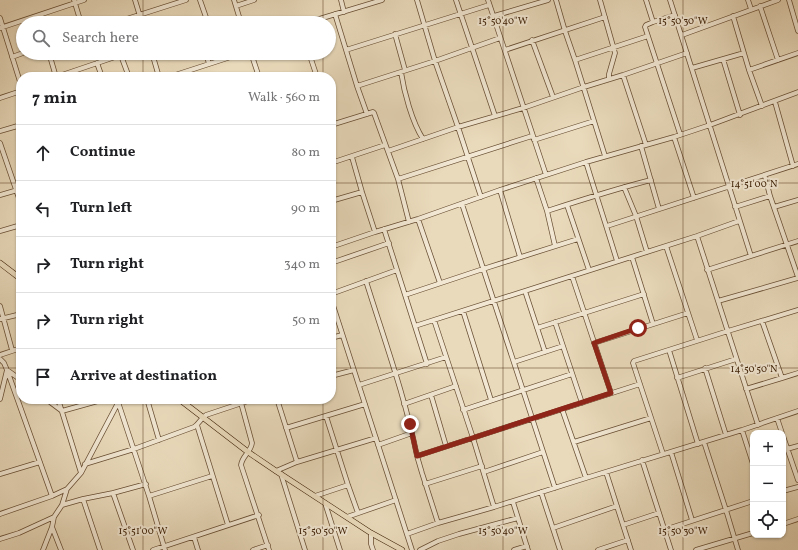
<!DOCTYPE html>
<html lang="en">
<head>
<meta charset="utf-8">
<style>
	:root { --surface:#fff; --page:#f2f2f2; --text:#202124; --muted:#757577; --line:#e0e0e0 }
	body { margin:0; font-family:Vollkorn,serif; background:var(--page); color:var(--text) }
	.controls { position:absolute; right:12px; bottom:12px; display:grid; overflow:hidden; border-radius:8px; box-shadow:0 1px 3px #0004 }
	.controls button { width:36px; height:36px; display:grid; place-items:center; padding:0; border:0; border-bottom:1px solid var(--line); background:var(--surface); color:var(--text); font:20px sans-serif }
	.stop { position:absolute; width:12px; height:12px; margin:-9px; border:3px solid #8f2418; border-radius:50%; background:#fff }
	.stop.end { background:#8f2418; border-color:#fff; box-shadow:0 1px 4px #0008 }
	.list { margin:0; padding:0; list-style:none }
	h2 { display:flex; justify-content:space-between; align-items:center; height:52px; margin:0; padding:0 16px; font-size:17px }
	h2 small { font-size:13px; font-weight:400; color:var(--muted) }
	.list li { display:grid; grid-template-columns:26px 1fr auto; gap:12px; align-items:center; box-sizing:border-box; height:56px; padding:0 16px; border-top:1px solid var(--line) }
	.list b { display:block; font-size:15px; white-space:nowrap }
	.list em { font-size:13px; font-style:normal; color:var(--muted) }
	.icon { flex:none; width:22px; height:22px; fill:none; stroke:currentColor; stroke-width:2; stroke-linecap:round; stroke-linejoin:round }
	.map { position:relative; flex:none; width:798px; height:550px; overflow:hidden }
	.search { position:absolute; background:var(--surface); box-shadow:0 1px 3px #0004; left:16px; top:16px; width:320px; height:44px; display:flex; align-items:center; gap:10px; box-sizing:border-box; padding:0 14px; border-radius:22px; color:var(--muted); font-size:15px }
	.panel { position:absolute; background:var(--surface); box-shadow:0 1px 3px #0004; left:16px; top:72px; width:320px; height:332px; border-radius:16px }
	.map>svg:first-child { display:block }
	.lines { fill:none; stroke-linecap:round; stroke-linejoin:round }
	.minor-casing { stroke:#684e33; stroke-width:5.5 }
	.major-casing { stroke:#3d2006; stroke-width:6 }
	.minor { stroke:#f1e7d3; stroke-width:4 }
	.major { stroke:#e9dabb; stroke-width:5 }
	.route { stroke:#8f2418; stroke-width:5 }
	.ticks { fill:none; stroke:#3d2006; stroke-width:1; stroke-opacity:0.45 }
	.ticks-label { font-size:10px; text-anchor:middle; fill:#3d2006; stroke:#f1e7d3; stroke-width:4; stroke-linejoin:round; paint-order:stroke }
</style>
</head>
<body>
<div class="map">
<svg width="798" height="550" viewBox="0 0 798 550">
	<rect width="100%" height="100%" fill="#e9dabb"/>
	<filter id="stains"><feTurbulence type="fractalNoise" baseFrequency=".005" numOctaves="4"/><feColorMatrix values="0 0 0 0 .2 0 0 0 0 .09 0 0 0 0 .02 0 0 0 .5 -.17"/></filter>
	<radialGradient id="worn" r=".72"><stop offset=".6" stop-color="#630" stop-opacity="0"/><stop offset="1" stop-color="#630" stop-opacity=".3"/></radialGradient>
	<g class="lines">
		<g class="minor-casing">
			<path id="minor" d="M74 0 81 23
				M135 0 142 23
				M200 0 208 23
				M234 0 241 23
				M341 0 344 12
				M417 0 435 61 458 127 481 197
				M456 0 495 116
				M488 0 546 175
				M556 0 565 31 575 60 605 156
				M600 0 615 53 609 74V79
				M646 0 653 22
				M670 0 751 256
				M748 0 751 9
				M789 0 798 31
				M236 6 254 0
				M760 6 778 60
				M335 14 357 86 367 114
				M675 15 653 22 646 25 645 27 680 134
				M36 16 39 23
				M494 16 548 0
				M733 16 749 70 762 106
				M0 18 21 85
				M114 23 186 0
				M232 23 240 20
				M306 23 382 0
				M0 28 84 0
				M395 34 405 70
				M682 35 778 0
				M532 40 553 97
				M346 50 489 5
				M505 50 605 17
				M49 53 56 77
				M120 53 129 77
				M152 53 159 77
				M206 53 209 64
				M251 53 259 77
				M309 53 317 77
				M12 57 23 53
				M723 59 740 115
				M575 60 648 36
				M97 63 102 77
				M692 68 744 53
				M191 70 194 77
				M749 70 798 53
				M401 72C404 92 412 122 423 139
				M623 75 646 145
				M56 77 121 55
				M169 77 243 53
				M357 86 435 61 500 38
				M0 98 21 91
				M775 102 793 166
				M331 125 373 112 374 113 398 179 409 222
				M0 131 21 125
				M674 137 694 198
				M534 140 594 121
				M0 143 21 204
				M641 146 659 209
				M388 151 458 127 523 108 584 87 623 75 687 53
				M352 157 362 192 375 232
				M586 162C596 195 607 228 617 261
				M331 163 385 145
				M765 176 770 196 798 277
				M536 178 547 211 555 246
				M398 179 532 136
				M624 187 636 216 647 252
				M500 190 520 257
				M0 195 21 189
				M331 201 362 192
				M462 204 555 488
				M567 205 589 270
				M735 207 770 196
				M774 207 798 200
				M547 211C581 200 615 189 651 180
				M418 219 440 283
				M607 226 798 164
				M384 229 427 364
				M0 231 21 225
				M697 236 758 425
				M666 246 697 340
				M331 247 375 232 418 219 500 190 586 162 674 137 710 125 798 92
				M632 257 653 324
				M331 263 389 243
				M707 270 798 241
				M572 276 611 393
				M366 281C384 339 405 396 417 456
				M525 291 545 352
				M331 294 397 270
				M405 295 483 269 578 239
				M331 299 412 550
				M718 301 798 278
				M0 306 12 350
				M463 311 491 400
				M0 319 21 314
				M434 320 473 438 494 507
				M762 321 782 378
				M555 322 582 403
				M415 326 697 236 739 221
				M537 328 644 294
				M331 338 342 335
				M594 343 688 313
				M669 350 698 444
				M0 355 21 348
				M0 359 4 363 7 370 52 496
				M514 362 563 346
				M705 368 726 435
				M331 376 354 370
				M677 378 736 359
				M359 385 446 357
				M746 389 782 378 798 373
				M431 395 446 446
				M0 399 7 370 21 380
				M46 399 62 411 105 399
				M147 399 159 440
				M240 399 252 443C251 452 242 456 241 465L269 550
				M277 399 297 462
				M118 402 149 496 165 550
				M404 404 456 386
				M562 409 586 478
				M463 410 572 374
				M326 416 348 485 358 513
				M777 418 782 433
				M197 425 228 525
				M286 428 365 404
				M742 430 753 464
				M783 436 798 480
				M574 442 651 418
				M704 442 726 510 738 550
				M378 445 412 433
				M787 449 798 446
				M671 452 692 520
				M663 454 633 363 634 361 728 331 798 310
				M642 460 671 550
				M85 464 134 449 194 427C199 424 201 418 206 415L254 399
				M276 471 297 462 376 438
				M484 472 543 452
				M606 472 631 550
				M81 473 119 401
				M0 474 40 462
				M281 474 305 550
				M425 484 482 466
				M783 491 798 487
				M541 492 560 550
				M113 493 133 550
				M149 496 212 476
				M315 496 348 485
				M83 499 113 493 146 484
				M513 502 528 550
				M325 503 340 550
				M62 505 83 499 100 550
				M0 514 52 496 67 489
				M347 517 396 500
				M438 523 422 473 417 456 640 384
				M783 524 798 519
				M623 525 659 513
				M52 527 61 550
				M553 528 617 506
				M664 530 753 501
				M371 533V544L373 550
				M407 534 438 523 494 507 586 478 742 430 798 411
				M194 537 198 550
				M0 539 19 533 54 517
				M43 550 52 527 54 517 62 505 67 489 81 473 58 399
				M153 550 259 515
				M253 550 268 545
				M420 550 438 541 459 534 518 518
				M514 550 527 546
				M598 550 628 540
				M696 550 753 533"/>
		</g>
		<g class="major-casing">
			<path id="major" d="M0 263 21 279
				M179 399 248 452 276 471 371 533 402 550"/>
		</g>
		<use href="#minor" class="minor"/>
		<use href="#major" class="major"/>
	</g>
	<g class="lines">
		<path class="route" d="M410 424 417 456 611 393 594 343 638 328"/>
	</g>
	<path class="ticks" d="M143 0V23M323 0V23M503 0V550M683 0V550M143 53V77M323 53V77M0 183H21M331 183H798M0 368H21M331 368H798M143 399V550M323 399V550"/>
	<g class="ticks-label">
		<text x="503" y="24">15°50'40"W</text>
		<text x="683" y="24">15°50'30"W</text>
		<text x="754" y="187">14°51'00"N</text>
		<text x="754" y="372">14°50'50"N</text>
		<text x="143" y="534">15°51'00"W</text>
		<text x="323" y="534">15°50'50"W</text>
		<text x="503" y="534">15°50'40"W</text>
		<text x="683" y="534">15°50'30"W</text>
	</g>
	<rect width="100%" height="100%" filter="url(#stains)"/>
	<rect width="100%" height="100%" fill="url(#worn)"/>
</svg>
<div class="controls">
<button>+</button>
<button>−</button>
<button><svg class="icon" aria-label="locate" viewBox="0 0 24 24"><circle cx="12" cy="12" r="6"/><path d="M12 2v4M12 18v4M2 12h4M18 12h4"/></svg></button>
</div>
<div class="stop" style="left:638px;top:328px"></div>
<div class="stop end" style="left:410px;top:424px"></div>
<div class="search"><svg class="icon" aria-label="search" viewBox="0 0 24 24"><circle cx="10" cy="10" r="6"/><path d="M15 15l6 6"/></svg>Search here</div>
<section class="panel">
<h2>7 min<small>Walk · 560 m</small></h2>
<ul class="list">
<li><svg class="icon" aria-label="ahead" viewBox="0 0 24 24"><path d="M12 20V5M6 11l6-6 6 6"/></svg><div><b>Continue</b></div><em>80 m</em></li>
<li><svg class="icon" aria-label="left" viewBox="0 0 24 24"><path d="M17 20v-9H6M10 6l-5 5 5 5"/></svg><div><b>Turn left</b></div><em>90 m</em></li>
<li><svg class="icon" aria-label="right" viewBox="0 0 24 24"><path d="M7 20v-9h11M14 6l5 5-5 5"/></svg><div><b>Turn right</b></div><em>340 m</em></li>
<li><svg class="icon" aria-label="right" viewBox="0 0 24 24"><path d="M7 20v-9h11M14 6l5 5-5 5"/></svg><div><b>Turn right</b></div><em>50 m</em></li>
<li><svg class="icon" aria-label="arrive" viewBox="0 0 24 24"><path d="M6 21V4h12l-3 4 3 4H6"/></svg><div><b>Arrive at destination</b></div></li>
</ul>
</section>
</div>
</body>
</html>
